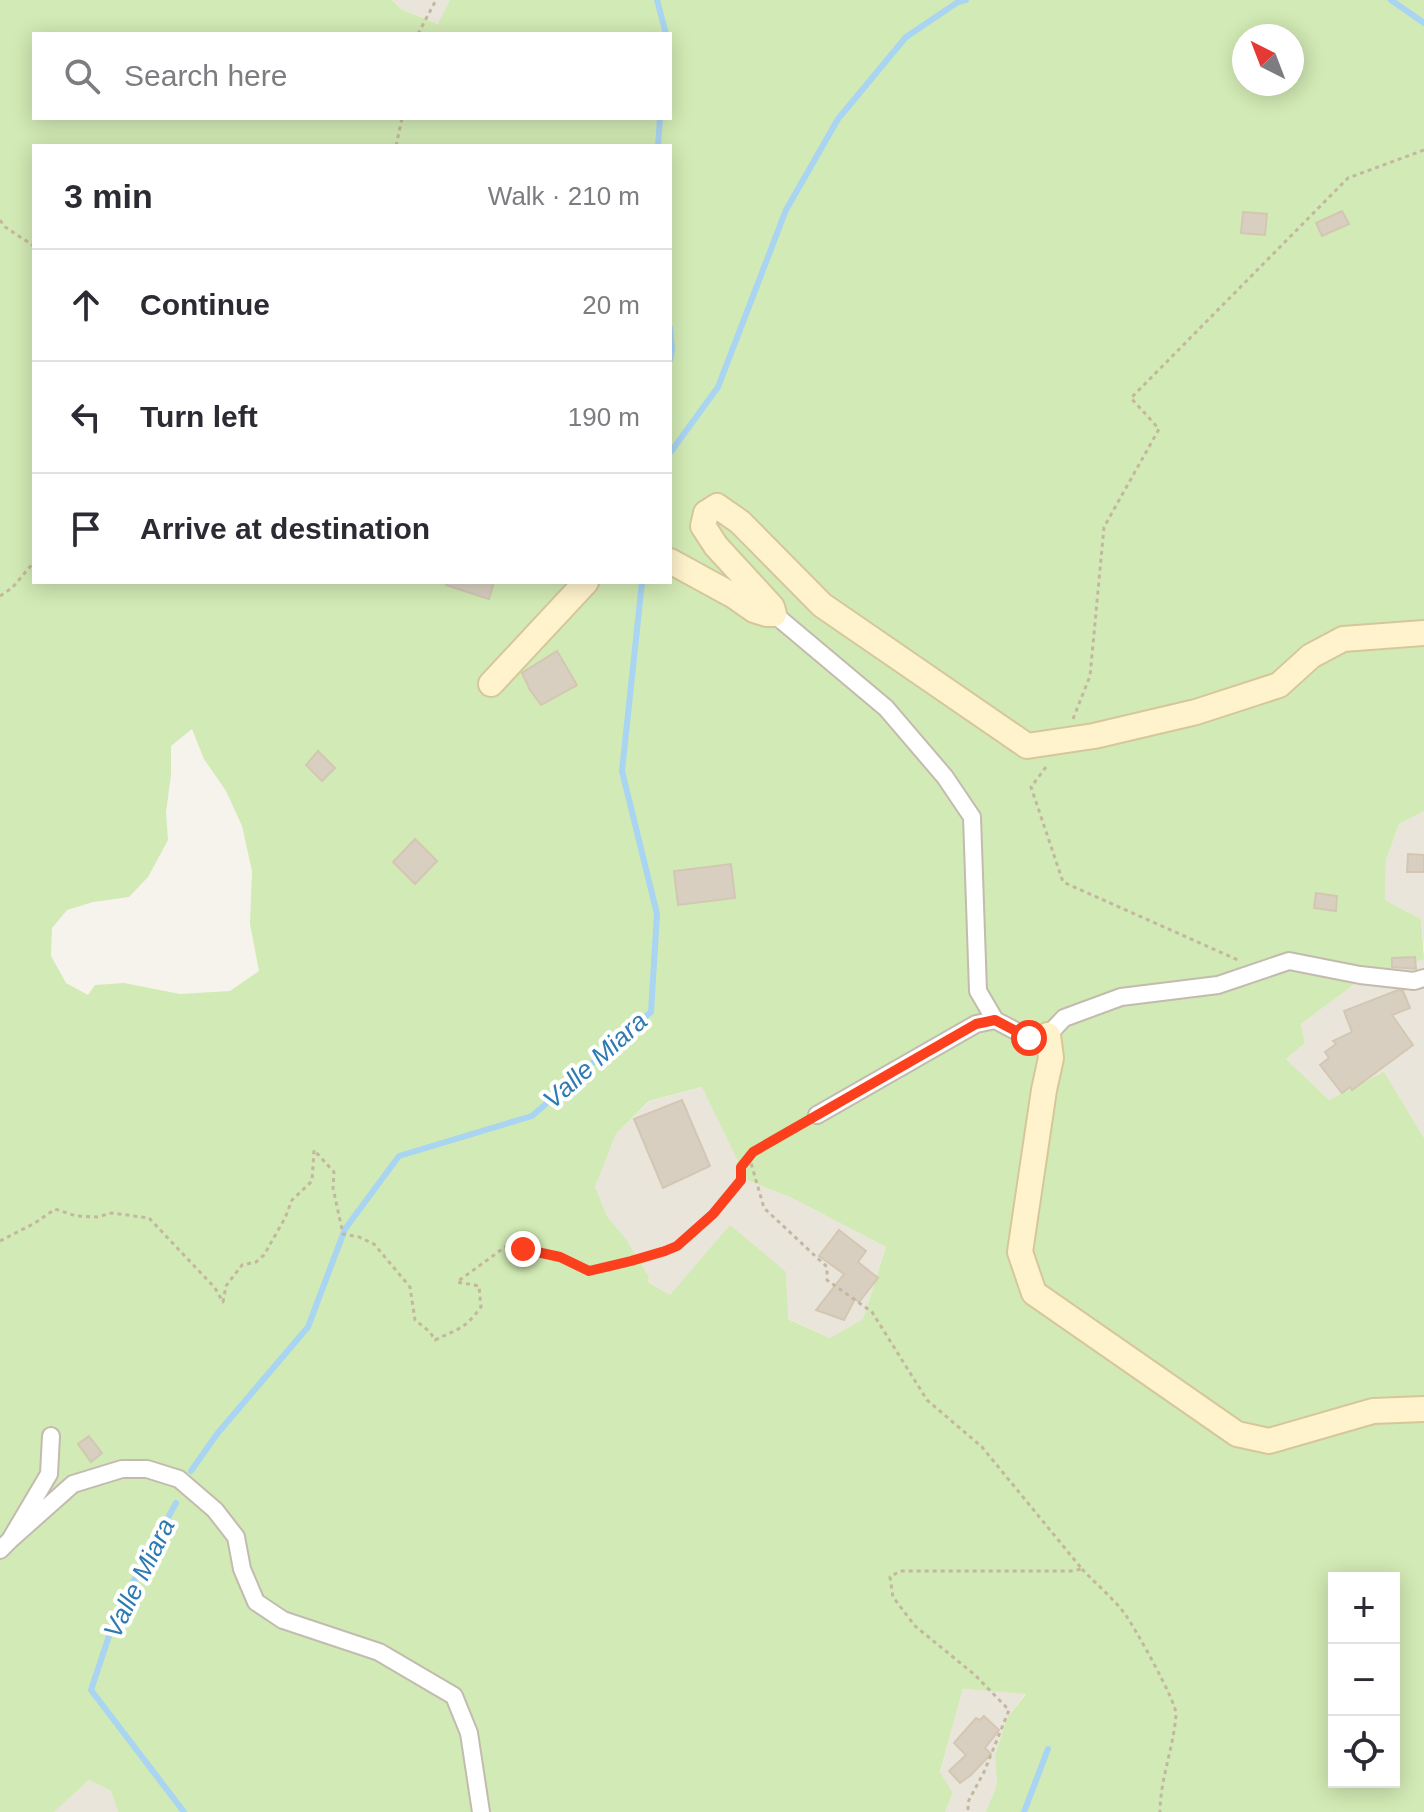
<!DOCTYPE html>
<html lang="en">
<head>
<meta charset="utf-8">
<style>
	:root { --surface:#fff; --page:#f2f2f3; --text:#2b2b33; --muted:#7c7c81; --line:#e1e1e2 }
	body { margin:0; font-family:Helvetica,sans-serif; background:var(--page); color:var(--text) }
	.controls { position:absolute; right:24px; bottom:24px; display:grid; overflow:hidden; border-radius:0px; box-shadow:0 4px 20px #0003 }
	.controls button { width:72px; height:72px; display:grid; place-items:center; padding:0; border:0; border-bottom:2px solid var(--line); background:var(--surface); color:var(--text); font:40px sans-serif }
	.compass { position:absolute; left:1232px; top:24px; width:72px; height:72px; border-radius:50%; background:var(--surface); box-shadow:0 4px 20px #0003; rotate:318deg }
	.stop { position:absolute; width:24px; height:24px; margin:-18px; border:6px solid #fc3f1d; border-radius:50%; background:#fff }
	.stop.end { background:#fc3f1d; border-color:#fff; box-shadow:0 2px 8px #0008 }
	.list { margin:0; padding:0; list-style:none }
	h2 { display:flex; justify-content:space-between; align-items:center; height:104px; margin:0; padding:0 32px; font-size:34px }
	h2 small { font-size:26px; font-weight:400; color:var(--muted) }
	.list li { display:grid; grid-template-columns:52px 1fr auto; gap:24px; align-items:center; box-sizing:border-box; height:112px; padding:0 32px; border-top:2px solid var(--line) }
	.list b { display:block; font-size:30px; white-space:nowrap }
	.list em { font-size:26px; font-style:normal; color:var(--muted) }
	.icon { flex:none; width:44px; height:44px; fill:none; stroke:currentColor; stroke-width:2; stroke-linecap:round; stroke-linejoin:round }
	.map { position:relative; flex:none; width:1424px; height:1812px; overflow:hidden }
	.search { position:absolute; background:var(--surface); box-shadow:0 4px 20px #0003; left:32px; top:32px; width:640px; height:88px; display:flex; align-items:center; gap:20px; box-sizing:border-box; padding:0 28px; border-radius:0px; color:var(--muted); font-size:30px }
	.panel { position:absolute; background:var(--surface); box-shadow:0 4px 20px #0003; left:32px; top:144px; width:640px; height:440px; border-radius:0px }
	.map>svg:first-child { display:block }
	.residential { fill:#eae5da }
	.green { fill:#d2eab5; fill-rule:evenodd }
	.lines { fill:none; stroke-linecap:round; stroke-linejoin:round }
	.stream { stroke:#a9d4f2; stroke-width:6 }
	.building { fill:#d8cfc1; stroke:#d3c7b4; stroke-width:2 }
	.street-casing { stroke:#c2bbae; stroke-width:20 }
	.secondary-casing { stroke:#d6c79b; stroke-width:28 }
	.path { stroke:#c4b79f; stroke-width:3; stroke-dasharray:4 4; stroke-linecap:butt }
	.street { stroke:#fff; stroke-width:16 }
	.secondary { stroke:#fff3cd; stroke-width:24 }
	.route { stroke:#fc3f1d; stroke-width:10 }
	.labels { text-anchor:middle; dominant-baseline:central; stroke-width:8; stroke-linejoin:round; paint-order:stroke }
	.water-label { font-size:26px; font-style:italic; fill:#2e7ab2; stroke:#fff }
</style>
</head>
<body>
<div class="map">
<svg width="1424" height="1812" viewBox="0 0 1424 1812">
	<rect width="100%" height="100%" fill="#f6f3ec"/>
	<path class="residential" d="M392 0H450L439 24 401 9Z
		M1424 811V948L1421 919 1385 900 1386 860 1399 824Z
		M1424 959V1138L1384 1073 1329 1100 1286 1059 1305 1043 1301 1024 1360 980Z
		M703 1087 747 1180 792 1198 886 1247 863 1319 830 1338 787 1318 786 1272 670 1295 648 1282 649 1277 626 1239 607 1216 595 1187 616 1134 650 1101Z
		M963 1689 1026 1693 1007 1718 995 1755 997 1784 986 1812H945L953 1793 940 1773Z
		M89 1780 111 1791 118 1812H54Z"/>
	<path class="green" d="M0 0H392L401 9 438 24 450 0H1424V811L1399 824 1386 860 1385 900 1421 919 1424 959 1360 980 1301 1024 1305 1043 1286 1059 1329 1100 1384 1072 1424 1138V1812H986L997 1784 995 1755 1007 1718 1026 1694 963 1689 940 1772 953 1793 945 1812H118L111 1791 89 1780 54 1812H0ZM34 34H670V118H34ZM1244 36H1292V84H1244ZM34 146H670V582H34ZM192 729 204 759 226 791 242 826 252 871 250 924 259 971 230 991 180 994 124 983 95 985 88 995 66 983 51 956 52 928 67 910 93 902 129 897 148 877 168 840 166 812 171 775V746ZM702 1087 747 1180 792 1198 886 1247 863 1319 830 1338 788 1319 786 1272 730 1225 670 1295 648 1282 649 1277 626 1239 607 1216 595 1187 616 1134 649 1101ZM1334 1578H1394V1782H1334Z"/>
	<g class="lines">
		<path class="stream" d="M657 0 666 34
			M1391 0 1424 23
			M658 146 660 118
			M670 328 672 349 670 360
			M670 453 718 387 786 210 838 119 906 37 958 2 966 0
			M191 1471 217 1434 308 1327 345 1229 399 1156 532 1116 651 1012 657 914 622 771 642 582
			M176 1503 117 1612 91 1690 184 1812
			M1024 1812 1048 1749"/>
	</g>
	<path class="building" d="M1342 211 1349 224 1322 236 1316 223Z
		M1243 212 1267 214 1265 235 1241 233Z
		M447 582H494L489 599 446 585Z
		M557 651 577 685 541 705 530 690 522 673Z
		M318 751 335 768 322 781 306 765Z
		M415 839 437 861 415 884 393 862Z
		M1408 854 1424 855V872H1407Z
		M731 864 735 898 678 905 674 871Z
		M1316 893 1337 896 1336 911 1314 908Z
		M1415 957 1416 969 1392 967V958Z
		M1398 990 1403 991 1410 1008 1392 1015 1413 1045 1352 1090 1350 1087 1342 1093 1320 1065 1329 1058 1325 1052 1336 1044 1333 1041 1352 1032 1344 1011Z
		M682 1100 710 1166 663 1188 634 1119Z
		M839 1230 866 1251 858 1262 878 1278 859 1302 855 1299 844 1320 816 1310 844 1274 819 1256Z
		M89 1436 102 1453 91 1462 78 1444Z
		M984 1716 999 1730 985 1748 991 1754 971 1775 960 1783 949 1771 966 1755 954 1743 976 1718 980 1720Z"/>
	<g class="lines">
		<g class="street-casing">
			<path id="street" d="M774 614 886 708 945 777 972 817 978 991 995 1020
				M817 1115 976 1024 995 1020 1029 1038 1048 1035 1064 1018 1121 997 1218 985 1289 961 1360 975 1414 981 1424 978
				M10 1540 73 1484 122 1469H147L179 1479 215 1510 236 1537 242 1569 256 1602 283 1620 379 1652 454 1696 469 1733 481 1812
				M0 1550 10 1540 49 1474 51 1436"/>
		</g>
		<g class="secondary-casing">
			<path id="secondary" d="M670 561 734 596 754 610 767 614H774L772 607 716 546 703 526 706 513 717 506 740 522 822 605 1027 746 1094 736 1196 712 1279 685 1311 656 1343 639 1424 633
				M491 684 586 582
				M1048 1035 1051 1058 1044 1090 1020 1252 1034 1293 1237 1434 1269 1441 1373 1411 1424 1409"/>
		</g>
		<path class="path" d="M418 34 436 0
			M396 146 402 118
			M0 220 5 227 34 246
			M0 596 12 588 34 562
			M1073 719 1090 676 1104 527 1159 429 1131 398 1348 178 1424 150
			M1046 767 1031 787 1063 882 1238 960
			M754 1152 803 1123
			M749 1156 764 1208 827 1267V1280L872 1312 927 1400 982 1447 1082 1569 1071 1571H900L890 1577 893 1597 915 1626 975 1675 1009 1710 984 1772 968 1802V1812
			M0 1241 35 1223 55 1209 76 1216 97 1217 112 1213 149 1218 215 1288 223 1302 226 1286 242 1265 256 1262 264 1255 285 1218 292 1200 312 1181 314 1150 334 1172 333 1188 343 1234 359 1237 374 1244 410 1287 415 1320 430 1332 435 1340C459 1328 464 1330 481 1307L479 1286 457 1282 505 1247 523 1249 560 1257 589 1271 651 1256 677 1246 713 1214 741 1180V1167L753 1152
			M1082 1569C1096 1584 1113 1598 1125 1614 1135 1628 1176 1701 1176 1714 1174 1747 1160 1779 1160 1812"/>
		<use href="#street" class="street"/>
		<use href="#secondary" class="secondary"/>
	</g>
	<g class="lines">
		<path class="route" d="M523 1249 560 1257 589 1271 631 1261 665 1251 677 1246 713 1214 741 1180V1167L753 1152 976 1024 995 1020 1029 1038"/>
	</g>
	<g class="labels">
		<g class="water-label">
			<text transform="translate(595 1060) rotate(-42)">Valle Miara</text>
			<text transform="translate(139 1578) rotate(-64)">Valle Miara</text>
		</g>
	</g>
</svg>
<div class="controls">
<button>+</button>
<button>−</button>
<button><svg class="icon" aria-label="locate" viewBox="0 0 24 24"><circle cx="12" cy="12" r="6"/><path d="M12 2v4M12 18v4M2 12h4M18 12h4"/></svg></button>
</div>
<svg class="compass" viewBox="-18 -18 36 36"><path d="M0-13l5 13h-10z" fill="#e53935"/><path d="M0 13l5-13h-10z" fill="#7c7c81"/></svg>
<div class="stop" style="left:1029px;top:1038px"></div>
<div class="stop end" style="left:523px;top:1249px"></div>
<div class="search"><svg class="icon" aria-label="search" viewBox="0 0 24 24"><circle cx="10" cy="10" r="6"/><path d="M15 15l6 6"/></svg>Search here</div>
<section class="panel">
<h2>3 min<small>Walk · 210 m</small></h2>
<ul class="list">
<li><svg class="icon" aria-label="ahead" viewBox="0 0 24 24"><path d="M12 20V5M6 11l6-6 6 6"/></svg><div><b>Continue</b></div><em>20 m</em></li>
<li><svg class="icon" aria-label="left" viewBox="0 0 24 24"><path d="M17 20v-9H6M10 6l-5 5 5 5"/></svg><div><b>Turn left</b></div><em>190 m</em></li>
<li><svg class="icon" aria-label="arrive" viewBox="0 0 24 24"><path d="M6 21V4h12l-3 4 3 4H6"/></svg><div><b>Arrive at destination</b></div></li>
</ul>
</section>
</div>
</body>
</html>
